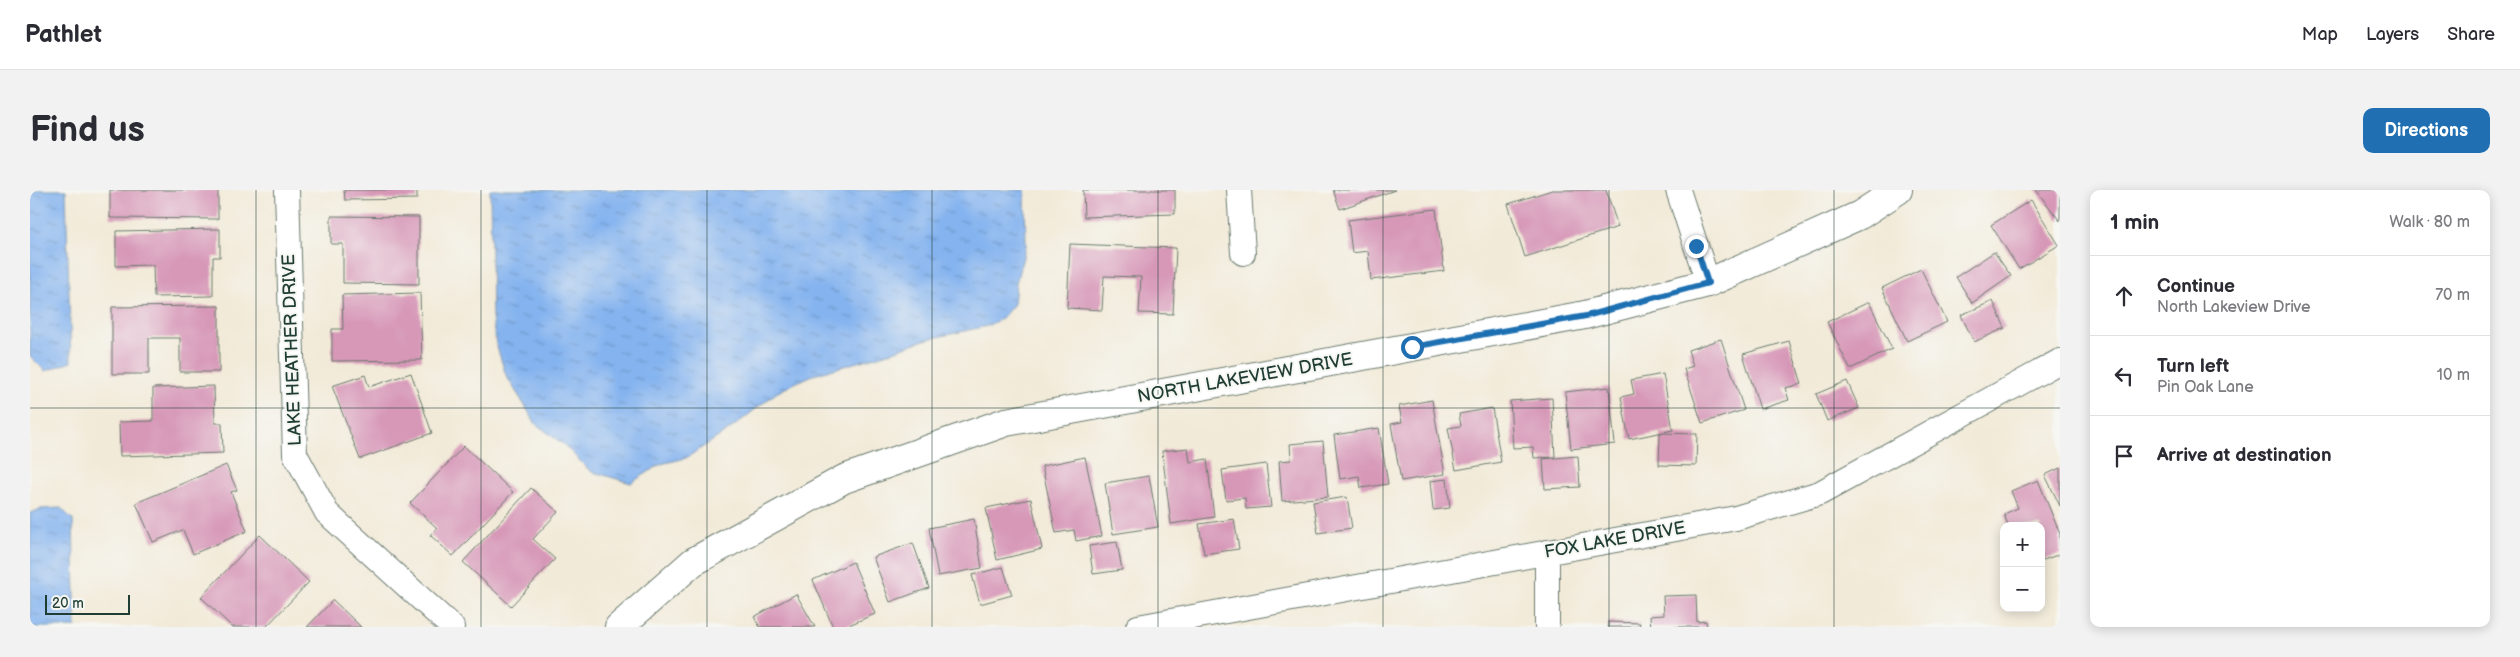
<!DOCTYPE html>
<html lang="en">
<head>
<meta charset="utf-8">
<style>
	:root { --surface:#fff; --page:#f2f2f3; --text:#2b2b33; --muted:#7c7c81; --line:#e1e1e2; --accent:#1f6fb2 }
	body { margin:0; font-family:"Balsamiq Sans",sans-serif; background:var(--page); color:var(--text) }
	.controls { position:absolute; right:15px; bottom:15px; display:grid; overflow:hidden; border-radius:10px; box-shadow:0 2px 12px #0003 }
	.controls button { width:45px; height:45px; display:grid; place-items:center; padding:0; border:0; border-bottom:1px solid var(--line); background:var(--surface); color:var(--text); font:25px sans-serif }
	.scale { position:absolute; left:15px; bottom:12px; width:85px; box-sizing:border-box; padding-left:5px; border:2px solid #1f3d34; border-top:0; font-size:14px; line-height:18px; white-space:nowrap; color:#1f3d34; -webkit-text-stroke:4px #f6f6f2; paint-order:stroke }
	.stop { position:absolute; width:15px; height:15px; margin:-11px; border:4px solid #1f6fb2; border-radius:50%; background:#fff }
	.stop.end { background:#1f6fb2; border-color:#fff; box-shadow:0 1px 5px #0008 }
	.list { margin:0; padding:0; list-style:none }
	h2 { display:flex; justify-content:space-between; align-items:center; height:65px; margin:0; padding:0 20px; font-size:21px }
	h2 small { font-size:16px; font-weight:400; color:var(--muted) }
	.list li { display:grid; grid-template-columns:32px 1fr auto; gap:15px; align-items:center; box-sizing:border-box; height:80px; padding:0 20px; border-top:1px solid var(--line) }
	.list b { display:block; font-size:19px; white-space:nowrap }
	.list p { margin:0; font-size:16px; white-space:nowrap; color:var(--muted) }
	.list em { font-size:16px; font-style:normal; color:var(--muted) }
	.icon { flex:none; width:28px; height:28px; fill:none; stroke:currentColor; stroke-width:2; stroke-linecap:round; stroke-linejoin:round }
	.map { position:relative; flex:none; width:2030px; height:437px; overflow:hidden; border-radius:10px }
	header { display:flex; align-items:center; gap:30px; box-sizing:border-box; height:70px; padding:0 25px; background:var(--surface); border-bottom:1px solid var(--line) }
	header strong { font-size:24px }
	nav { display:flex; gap:28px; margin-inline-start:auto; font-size:18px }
	.intro { display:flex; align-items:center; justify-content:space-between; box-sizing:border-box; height:120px; padding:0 30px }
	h1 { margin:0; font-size:35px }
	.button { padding:12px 22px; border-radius:10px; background:var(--accent); color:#fff; font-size:18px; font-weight:700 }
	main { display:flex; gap:30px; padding:0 30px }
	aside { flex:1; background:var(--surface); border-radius:10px; box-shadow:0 2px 12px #0003 }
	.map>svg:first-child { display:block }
	.water { fill:url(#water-ripples); stroke:#527892 }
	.building { fill:#d798b8 }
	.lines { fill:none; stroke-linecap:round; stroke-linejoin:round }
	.minor-casing { stroke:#697a6d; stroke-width:26 }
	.tertiary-casing { stroke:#697a6d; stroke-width:30 }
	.minor { stroke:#fff; stroke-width:24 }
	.tertiary { stroke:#fff; stroke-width:28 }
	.route { stroke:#1f6fb2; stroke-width:6 }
	.grid { fill:none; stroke:#1f3d34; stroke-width:1; stroke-opacity:0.55 }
	.labels { text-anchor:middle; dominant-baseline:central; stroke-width:4; stroke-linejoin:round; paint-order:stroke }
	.street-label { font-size:18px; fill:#1f3d34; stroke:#f6f6f2 }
</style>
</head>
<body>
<header>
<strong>Pathlet</strong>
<nav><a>Map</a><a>Layers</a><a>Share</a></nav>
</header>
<div class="intro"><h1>Find us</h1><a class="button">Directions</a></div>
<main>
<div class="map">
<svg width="2030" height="437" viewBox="0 0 2030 437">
	<defs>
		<pattern id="water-ripples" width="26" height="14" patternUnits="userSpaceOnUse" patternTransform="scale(1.25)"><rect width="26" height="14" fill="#84b3ef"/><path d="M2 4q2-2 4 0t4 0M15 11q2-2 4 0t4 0" fill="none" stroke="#6b93c2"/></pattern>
	</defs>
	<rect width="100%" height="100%" fill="#f6f6f2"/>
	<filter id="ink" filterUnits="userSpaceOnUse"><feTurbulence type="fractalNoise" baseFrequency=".02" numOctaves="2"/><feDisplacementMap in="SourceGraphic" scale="10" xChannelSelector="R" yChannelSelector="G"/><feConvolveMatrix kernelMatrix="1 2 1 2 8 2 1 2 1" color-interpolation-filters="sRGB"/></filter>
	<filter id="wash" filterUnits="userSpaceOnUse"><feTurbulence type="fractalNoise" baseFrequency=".0096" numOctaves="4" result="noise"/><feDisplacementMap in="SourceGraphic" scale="20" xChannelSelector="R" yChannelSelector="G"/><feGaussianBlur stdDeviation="1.12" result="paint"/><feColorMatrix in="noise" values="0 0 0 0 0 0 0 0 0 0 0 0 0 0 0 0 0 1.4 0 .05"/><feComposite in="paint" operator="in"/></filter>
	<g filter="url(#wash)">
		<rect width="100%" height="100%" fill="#f2ead8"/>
		<path class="water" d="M0 0H36L41 172 15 181 0 166Z
			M460 0H995L996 56 986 93 984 114 972 128 957 136 894 150 855 164 783 185 765 193 746 203 699 240 656 268 631 274 601 293 560 281 533 254 506 234 476 185 466 154 462 128Z
			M31 318 43 330 46 437H0V323L11 319Z"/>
		<g id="blocks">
			<path class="building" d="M80 0H188V29L80 28Z
				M314 0H387V9L315 10Z
				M1053 0H1145V24L1054 27Z
				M1303 0H1365L1310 19Z
				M1522 0H1576L1588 37 1495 67 1478 14Z
				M2006 0H2030V31Z
				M2001 10 2029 55 1989 79 1961 35Z
				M1406 19 1414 81 1341 90 1338 61 1322 63 1318 30Z
				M301 26 389 27V94L313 93V54H301Z
				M190 39V67H183V106L124 107 123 75 86 76V41Z
				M1040 54 1146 58 1143 124 1109 123 1111 87 1074 86 1072 120 1037 118Z
				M1964 62 1981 86 1942 113 1926 87Z
				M1891 79 1917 132 1877 151 1852 98Z
				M390 103 392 170 302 171V139H313L312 105Z
				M1963 111 1975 138 1944 152 1931 125Z
				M1839 112 1862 159 1820 179 1797 132Z
				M189 116V182H150V148H119V184H82V117Z
				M1691 149 1714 220 1672 233 1654 179 1663 176 1658 160Z
				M1759 151 1772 194 1755 198 1759 210 1730 219 1713 164Z
				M381 183 402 243 330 269 302 196 335 185 339 197Z
				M1633 184 1643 240 1599 249 1591 207 1604 204 1601 190Z
				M1817 191 1829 218 1797 231 1786 204Z
				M184 196 185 233H192L193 263 90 266 89 232 123 231V198Z
				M1579 197 1585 254 1541 259 1535 202Z
				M1522 208 1525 267 1504 268 1503 257 1483 258 1480 211Z
				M1402 210 1415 284 1371 291 1361 234 1372 232 1369 216Z
				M1462 218 1471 272 1426 280 1418 238 1431 236 1429 224Z
				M1349 238 1358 294 1331 298 1329 286 1310 289 1304 245Z
				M1630 243 1667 244 1666 276 1629 275Z
				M1293 251 1298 307 1252 311 1249 271 1261 270 1260 254Z
				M434 256 483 302 423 366 400 345 407 338 380 313Z
				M1158 258 1160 272 1177 269 1184 327 1141 334 1132 261Z
				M1548 266 1550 297 1515 299 1513 269Z
				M1055 267 1072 346 1046 351 1044 340 1026 343 1012 276Z
				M1236 274 1241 317 1216 319 1215 308 1196 310 1192 280Z
				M196 275 207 300 201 302 217 341 163 364 153 340 123 352 106 313Z
				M2030 278V316L2015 285Z
				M1119 286 1128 337 1083 344 1075 293Z
				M1417 289 1420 318 1403 320 1400 291Z
				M2008 290 2030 344V364L2011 371V336H1978L1974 324 1988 318 1981 301Z
				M501 298 528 322 503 349 525 369 481 416 433 372Z
				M1317 307 1322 338 1288 343 1283 312Z
				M1001 309 1012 359 967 370 956 318Z
				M944 329 952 378 908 386 899 338Z
				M1204 329 1209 359 1174 364 1169 334Z
				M230 345 279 392 236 437H202L171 407Z
				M1087 352 1092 380 1063 384 1059 356Z
				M883 353 899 398 860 412 843 367Z
				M823 372 845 424 814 437H803L783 390Z
				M973 377 982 405 950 414 942 385Z
				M766 404 785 437H730L724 427Z
				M1666 405 1667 432 1676 431 1677 437H1621L1620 426 1634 425 1633 406Z
				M303 410 331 437H277Z
				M1578 432 1610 433 1609 437H1578Z"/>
		</g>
	</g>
	<g filter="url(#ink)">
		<use href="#blocks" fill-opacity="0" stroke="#697a6d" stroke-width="1"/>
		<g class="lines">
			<g class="minor-casing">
				<path id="minor" d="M257 0 265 264 297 323 422 437
					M1209 0 1213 63
					M1648 0 1678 93
					M1517 362V437
					M1108 437 1706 328 1790 303 2030 171"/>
			</g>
			<g class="tertiary-casing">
				<path id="tertiary" d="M589 437 663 372 814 289 976 232 1555 125 1678 93 1830 25 1868 0"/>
			</g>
			<use href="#minor" class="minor"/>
			<use href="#tertiary" class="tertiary"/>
		</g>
	</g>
	<g class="lines" filter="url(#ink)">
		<path class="route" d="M1382 157 1556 126 1678 93 1666 56"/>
	</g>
	<path class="grid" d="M226 0V437M451 0V437M677 0V437M902 0V437M1128 0V437M1353 0V437M1579 0V437M1804 0V437M0 218H2030"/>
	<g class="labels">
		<g class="street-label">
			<text transform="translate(262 160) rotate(-92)">LAKE HEATHER DRIVE</text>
			<text transform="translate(1215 188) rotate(-10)">NORTH LAKEVIEW DRIVE</text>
			<text transform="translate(1585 350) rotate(-10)">FOX LAKE DRIVE</text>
		</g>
	</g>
</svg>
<div class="controls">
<button>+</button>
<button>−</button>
</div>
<div class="scale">20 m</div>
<div class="stop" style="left:1382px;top:157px"></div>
<div class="stop end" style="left:1666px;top:56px"></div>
</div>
<aside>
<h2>1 min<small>Walk · 80 m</small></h2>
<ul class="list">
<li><svg class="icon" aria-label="ahead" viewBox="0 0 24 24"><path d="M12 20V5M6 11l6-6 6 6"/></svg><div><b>Continue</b><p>North Lakeview Drive</p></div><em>70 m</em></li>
<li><svg class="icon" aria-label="left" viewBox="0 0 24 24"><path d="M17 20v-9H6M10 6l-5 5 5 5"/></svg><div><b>Turn left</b><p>Pin Oak Lane</p></div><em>10 m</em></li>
<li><svg class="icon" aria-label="arrive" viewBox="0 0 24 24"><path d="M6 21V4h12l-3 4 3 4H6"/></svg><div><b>Arrive at destination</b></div></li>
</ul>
</aside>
</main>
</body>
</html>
